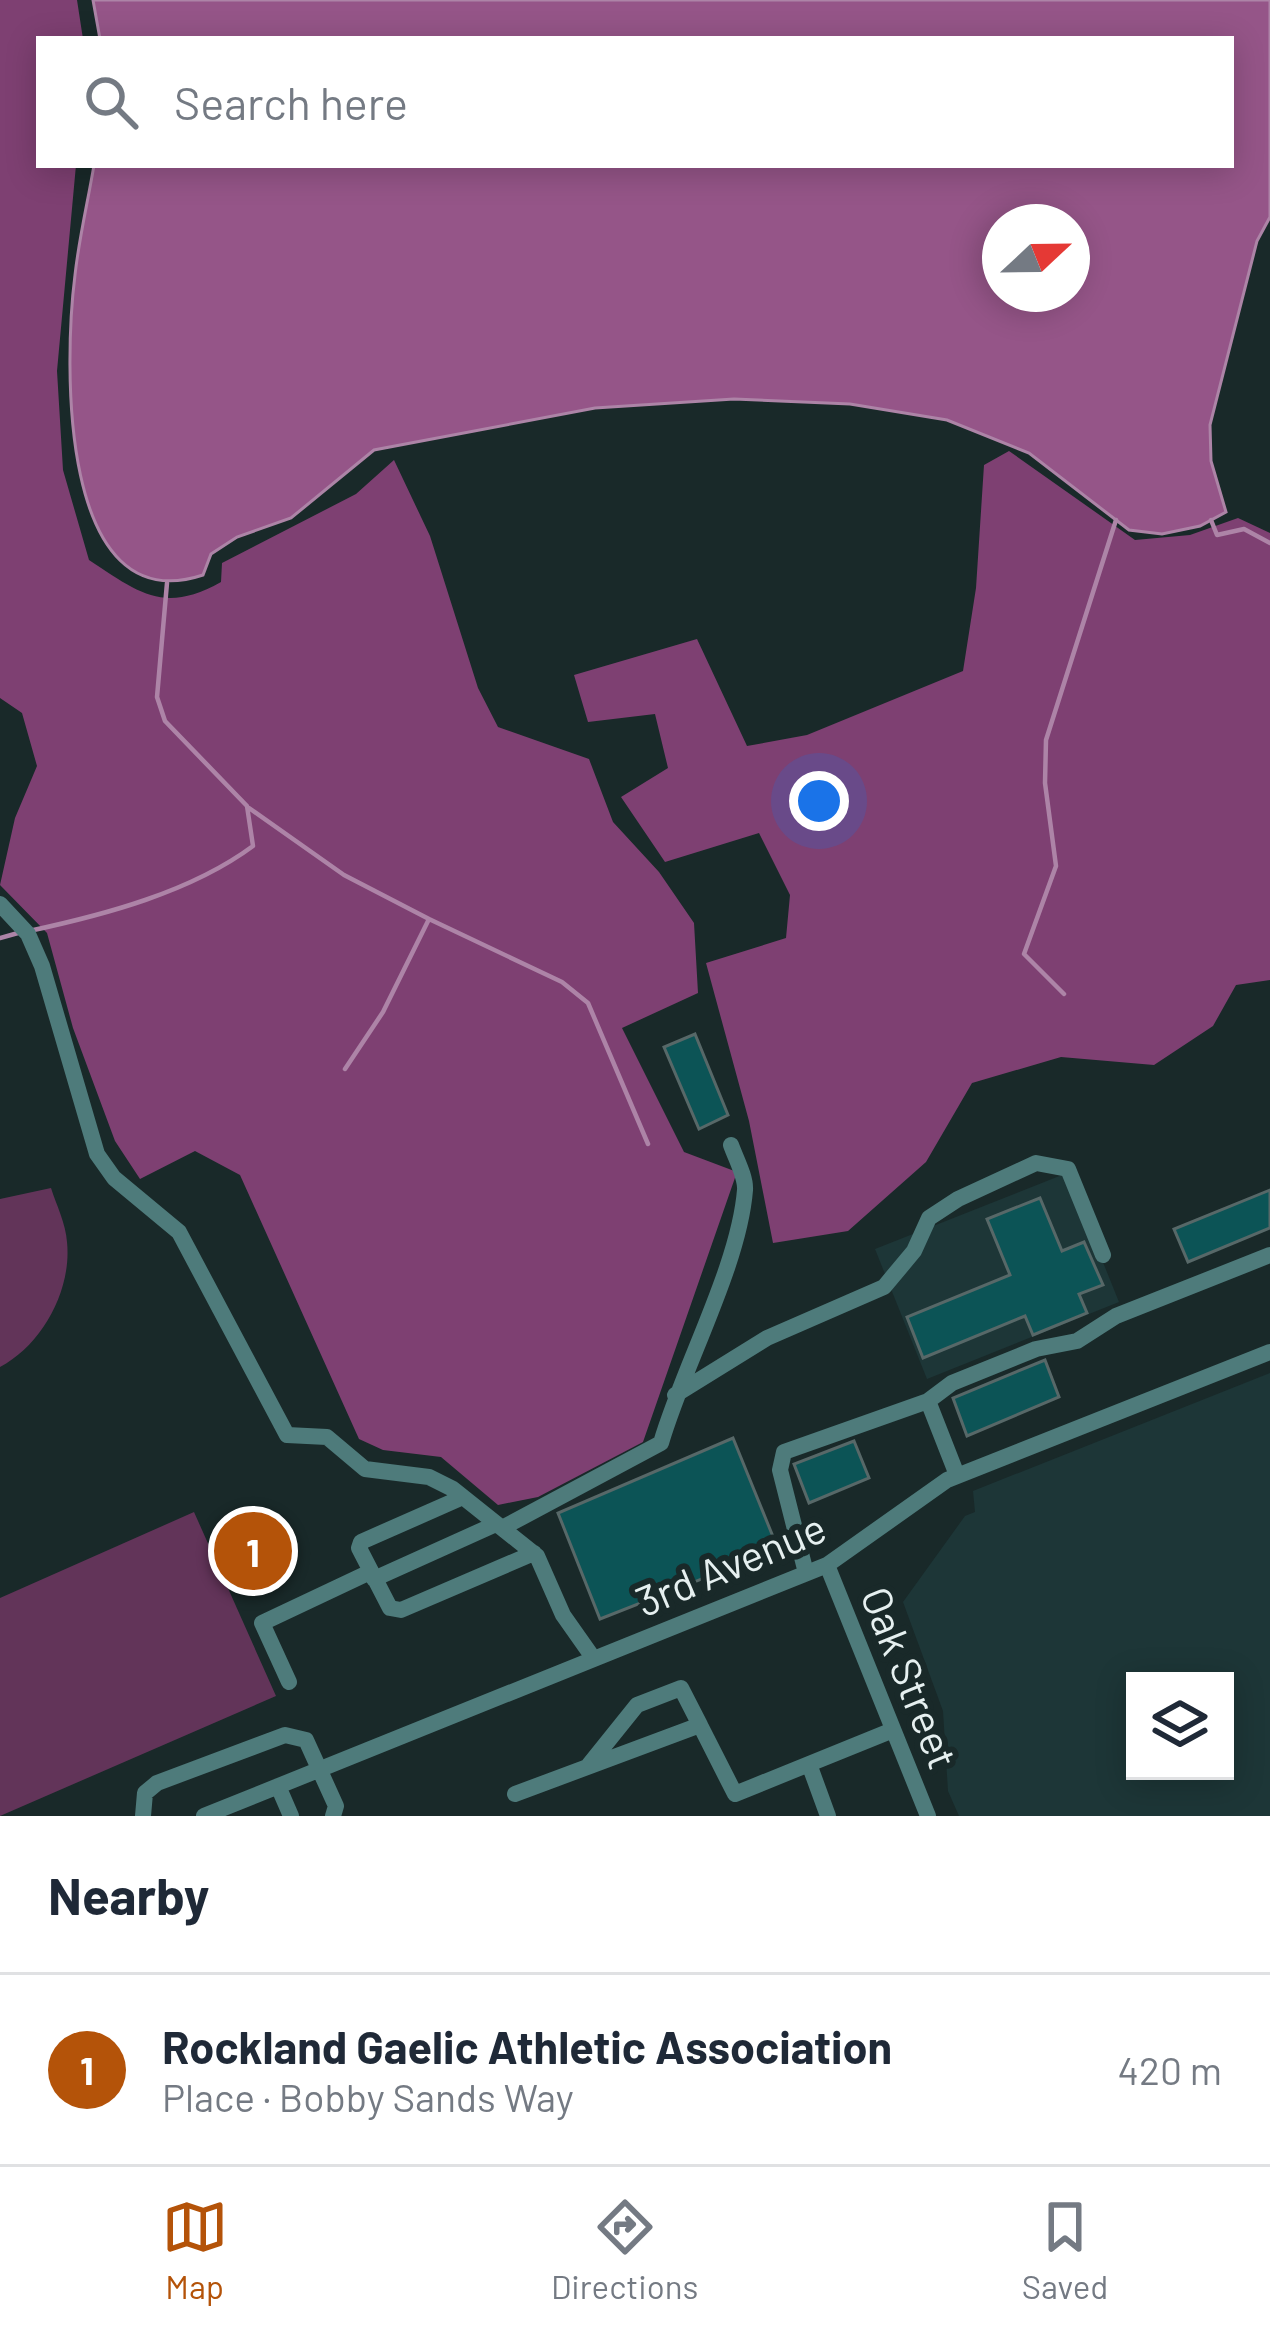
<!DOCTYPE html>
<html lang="en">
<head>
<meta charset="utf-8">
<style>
	:root { --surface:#fff; --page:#f2f2f3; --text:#1f2937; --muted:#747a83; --line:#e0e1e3; --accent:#b45309 }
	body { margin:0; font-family:Barlow,sans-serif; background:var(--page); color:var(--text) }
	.controls { position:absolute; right:36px; bottom:36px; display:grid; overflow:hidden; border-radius:0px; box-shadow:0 6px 30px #0003 }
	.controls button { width:108px; height:108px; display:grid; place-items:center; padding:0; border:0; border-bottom:3px solid var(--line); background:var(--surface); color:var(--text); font:60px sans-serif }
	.compass { position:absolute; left:982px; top:204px; width:108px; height:108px; border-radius:50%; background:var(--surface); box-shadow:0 6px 30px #0003; rotate:68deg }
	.you { position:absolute; left:819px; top:801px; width:42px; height:42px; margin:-30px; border:9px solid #fff; border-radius:50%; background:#1a73e8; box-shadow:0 0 0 18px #1a73e833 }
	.badge { display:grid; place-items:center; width:78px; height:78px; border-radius:50%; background:var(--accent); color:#fff; font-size:39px; font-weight:700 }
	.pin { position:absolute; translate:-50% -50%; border:6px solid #fff; box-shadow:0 3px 12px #0006 }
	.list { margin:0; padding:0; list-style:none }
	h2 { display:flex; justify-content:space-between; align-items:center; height:156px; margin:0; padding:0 48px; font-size:51px }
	h2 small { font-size:39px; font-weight:400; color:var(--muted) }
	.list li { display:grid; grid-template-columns:78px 1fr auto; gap:36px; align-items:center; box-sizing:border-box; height:192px; padding:0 48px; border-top:3px solid var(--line) }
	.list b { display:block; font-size:45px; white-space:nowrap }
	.list p { margin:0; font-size:39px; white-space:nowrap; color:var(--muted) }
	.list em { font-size:39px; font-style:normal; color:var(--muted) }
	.icon { flex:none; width:66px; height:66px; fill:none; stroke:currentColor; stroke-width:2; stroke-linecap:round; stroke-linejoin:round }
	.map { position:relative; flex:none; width:1270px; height:1816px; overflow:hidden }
	.search { position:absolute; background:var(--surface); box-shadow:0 6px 30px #0003; left:36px; right:36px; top:36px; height:132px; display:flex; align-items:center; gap:30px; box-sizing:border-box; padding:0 42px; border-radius:0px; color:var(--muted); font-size:45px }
	.sheet { height:348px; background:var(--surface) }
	nav { display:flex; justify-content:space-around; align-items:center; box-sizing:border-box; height:168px; border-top:3px solid var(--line); background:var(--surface); font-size:33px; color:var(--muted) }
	nav a { display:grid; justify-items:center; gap:6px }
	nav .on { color:var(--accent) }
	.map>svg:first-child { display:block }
	.built { fill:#1d3637; fill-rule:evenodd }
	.green { fill:#623459 }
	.forest { fill:#7e4072 }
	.water { fill:#955588; stroke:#ad84a7; stroke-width:3; fill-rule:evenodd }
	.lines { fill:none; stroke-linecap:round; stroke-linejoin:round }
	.stream { stroke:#ad84a7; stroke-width:4.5 }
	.building { fill:#0c5456; stroke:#576868; stroke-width:3 }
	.minor { stroke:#4e7b7b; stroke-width:16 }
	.labels { text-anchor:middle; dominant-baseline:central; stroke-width:12; stroke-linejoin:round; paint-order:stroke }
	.street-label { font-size:42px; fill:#e6f0f0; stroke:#192929 }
</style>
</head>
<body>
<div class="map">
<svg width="1270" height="1816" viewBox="0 0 1270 1816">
	<rect width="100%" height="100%" fill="#192929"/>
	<path class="built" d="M1067 1173 1119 1302 927 1379 875 1249Z
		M1270 1373V1816H959L948 1791 943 1711 903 1602 965 1516 975 1512 973 1491ZM1135 1681H1225V1771H1135Z"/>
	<path class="green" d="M51 1188C56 1204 66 1224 67 1242 72 1290 42 1345 0 1367V1199Z
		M194 1512 276 1696 0 1816V1598Z"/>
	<path class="forest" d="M0 0H77L83 39H39V165H76L57 371 63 470 89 560C139 593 164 614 221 582L222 563 356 494 394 460 430 536 478 688 498 727 589 759 613 822 659 872 694 923 698 993 622 1028 684 1152 737 1172 643 1442 538 1497 498 1505 441 1457 383 1450 359 1439 240 1175 195 1151 140 1179 115 1141 73 1028 47 933 0 885 15 818 37 766 22 713 0 698Z
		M1009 451 1135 540 1190 535 1238 518 1270 533V980L1236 985 1213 1026 1154 1065 1061 1057 972 1083 926 1162 848 1231 773 1243 749 1121 706 963 786 938 790 895 759 833 665 862 621 797 668 768 655 714 588 722 574 675 697 639 747 746 807 735 963 671 976 588 984 465Z"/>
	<path class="water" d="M93 0H1270V217L1257 241 1210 425 1211 461 1226 512 1200 526 1162 534 1129 530 1029 453 947 420 850 404 734 399 595 408 374 450 291 518 237 537 211 554 203 575C58 623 64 361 75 275 79 238 88 201 94 165H1231V39H100ZM1000 222H1072V294H1000Z"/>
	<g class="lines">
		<path class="stream" d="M1211 520 1217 535 1244 529 1270 543
			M249 808 344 875 429 919 383 1012 345 1069
			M429 919 562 982 588 1003 648 1144
			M29 931C104 915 191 892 253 846L247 806 165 721 157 697 167 583
			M0 938 18 933
			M1064 994 1024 954 1056 866 1045 783 1046 740 1116 520"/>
	</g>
	<path class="building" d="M695 1034 728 1115 699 1129 664 1047Z
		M1270 1190V1228L1188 1262 1174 1229Z
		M1040 1198 1062 1251 1084 1242 1103 1285 1079 1294 1087 1313 1033 1335 1025 1316 923 1358 907 1317 1010 1275 987 1219Z
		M1045 1360 1059 1397 967 1436 953 1398Z
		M733 1438 778 1549 600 1619 558 1513Z
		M854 1441 869 1478 809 1503 794 1464Z
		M261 1509 290 1573 246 1593 217 1529Z"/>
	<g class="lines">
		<path class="minor" d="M0 904 28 934 42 966 97 1154 114 1178 179 1232 287 1435 327 1437 365 1469 429 1477 453 1489 537 1556 563 1615 594 1659
			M675 1395 767 1338 884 1287 914 1251 929 1218 958 1199 1036 1163 1068 1169 1103 1255
			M928 1401 952 1383 1036 1349 1077 1341 1116 1316 1270 1255
			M463 1497 361 1542 359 1548 390 1608 401 1610 534 1553
			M502 1528 661 1443C683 1367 739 1266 745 1190 746 1177 736 1159 731 1145
			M827 1565 928 1816
			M806 1573 780 1470 784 1452 928 1401 957 1475
			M374 1579 496 1524
			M289 1682 262 1623 370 1572
			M809 1764 828 1816
			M588 1766 637 1705 681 1688 700 1725
			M278 1786 291 1816
			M515 1794 700 1725 735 1794 893 1730
			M143 1816 145 1793 157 1783 285 1735 306 1740 336 1806 333 1816
			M204 1816 827 1565 947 1480 1270 1352"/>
	</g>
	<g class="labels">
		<g class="street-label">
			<text transform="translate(730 1563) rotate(-23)">3rd Avenue</text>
			<text transform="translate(911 1677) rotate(68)">Oak Street</text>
		</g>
	</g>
</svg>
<div class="controls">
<button><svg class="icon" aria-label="layers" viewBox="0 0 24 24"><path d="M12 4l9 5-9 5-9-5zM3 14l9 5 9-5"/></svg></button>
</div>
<svg class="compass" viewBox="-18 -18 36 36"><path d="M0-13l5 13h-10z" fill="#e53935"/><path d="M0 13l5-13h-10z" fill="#747a83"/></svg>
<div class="you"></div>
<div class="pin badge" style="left:253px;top:1551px">1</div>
<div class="search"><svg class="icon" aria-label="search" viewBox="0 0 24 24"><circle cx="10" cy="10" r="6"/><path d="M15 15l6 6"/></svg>Search here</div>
</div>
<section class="sheet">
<h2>Nearby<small></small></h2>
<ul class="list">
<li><span class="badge">1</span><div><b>Rockland Gaelic Athletic Association</b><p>Place · Bobby Sands Way</p></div><em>420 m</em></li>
</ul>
</section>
<nav>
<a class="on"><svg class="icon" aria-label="map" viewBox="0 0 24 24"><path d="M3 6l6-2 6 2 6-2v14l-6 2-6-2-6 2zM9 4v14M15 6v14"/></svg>Map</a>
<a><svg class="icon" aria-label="directions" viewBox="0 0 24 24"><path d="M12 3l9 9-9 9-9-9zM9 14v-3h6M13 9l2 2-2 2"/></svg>Directions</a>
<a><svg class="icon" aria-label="saved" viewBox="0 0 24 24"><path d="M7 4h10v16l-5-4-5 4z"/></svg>Saved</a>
</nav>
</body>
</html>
